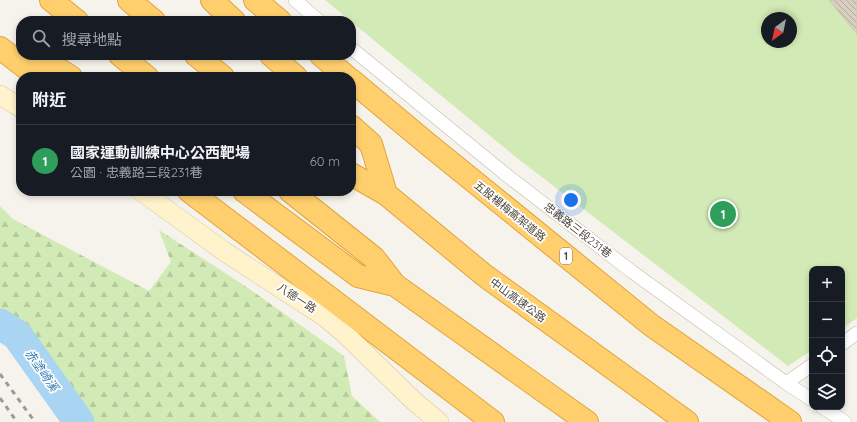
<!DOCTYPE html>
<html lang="zh-TW">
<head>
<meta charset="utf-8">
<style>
	:root { --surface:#171b24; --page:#20242c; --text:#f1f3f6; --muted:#9ea1a6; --line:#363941; --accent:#fc3f1d }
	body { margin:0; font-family:Quicksand,"Noto Sans TC",sans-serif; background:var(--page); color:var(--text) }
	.controls { position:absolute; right:12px; bottom:12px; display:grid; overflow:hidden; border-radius:8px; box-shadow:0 2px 6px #0003 }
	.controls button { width:36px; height:36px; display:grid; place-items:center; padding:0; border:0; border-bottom:1px solid var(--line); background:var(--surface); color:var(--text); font:20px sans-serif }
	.compass { position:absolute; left:761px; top:12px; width:36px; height:36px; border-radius:50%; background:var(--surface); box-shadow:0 2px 6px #0003; rotate:213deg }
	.you { position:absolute; left:571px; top:200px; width:14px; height:14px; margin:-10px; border:3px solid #fff; border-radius:50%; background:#1a73e8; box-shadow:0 0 0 6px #1a73e833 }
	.badge { display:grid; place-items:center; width:26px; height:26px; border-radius:50%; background:var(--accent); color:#fff; font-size:13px; font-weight:700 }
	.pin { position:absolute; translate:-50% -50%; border:2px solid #fff; box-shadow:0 1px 4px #0006 }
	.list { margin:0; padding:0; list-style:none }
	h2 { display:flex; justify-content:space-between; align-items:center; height:52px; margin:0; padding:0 16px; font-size:17px }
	h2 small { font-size:13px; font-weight:400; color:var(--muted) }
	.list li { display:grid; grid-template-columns:26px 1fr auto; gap:12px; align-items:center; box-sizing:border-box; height:72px; padding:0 16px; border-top:1px solid var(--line) }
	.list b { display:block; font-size:15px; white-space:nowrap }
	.list p { margin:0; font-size:13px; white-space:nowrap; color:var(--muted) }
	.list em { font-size:13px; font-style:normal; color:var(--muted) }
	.icon { flex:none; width:22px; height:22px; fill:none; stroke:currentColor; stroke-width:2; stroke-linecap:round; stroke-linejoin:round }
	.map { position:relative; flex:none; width:857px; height:422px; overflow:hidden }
	.search { position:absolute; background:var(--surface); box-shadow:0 2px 6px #0003; left:16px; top:16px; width:340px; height:44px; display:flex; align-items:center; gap:10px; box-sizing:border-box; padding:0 14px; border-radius:16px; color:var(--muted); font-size:15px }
	.panel { position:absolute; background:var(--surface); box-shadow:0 2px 6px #0003; left:16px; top:72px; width:340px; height:124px; border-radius:16px }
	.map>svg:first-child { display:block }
	.forest { fill:url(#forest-firs) }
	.park { fill:#d2eab5; fill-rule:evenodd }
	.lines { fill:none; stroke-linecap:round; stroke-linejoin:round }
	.river { stroke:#a9d4f2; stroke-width:31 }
	.building { fill:url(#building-back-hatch); stroke:#d3c7b4 }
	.street-casing { stroke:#c2bbae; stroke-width:14 }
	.secondary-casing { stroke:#d6c79b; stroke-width:20 }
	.highway-casing { stroke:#e0a43c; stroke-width:24 }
	.street { stroke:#fff; stroke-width:13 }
	.secondary { stroke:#fff3cd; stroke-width:19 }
	.highway { stroke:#ffcf6e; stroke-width:22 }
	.rail { stroke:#9a9a9a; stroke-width:3; stroke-dasharray:5 5; stroke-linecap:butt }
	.labels { text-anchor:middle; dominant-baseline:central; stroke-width:3.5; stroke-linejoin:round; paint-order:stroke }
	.shield { fill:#fff; stroke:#817c74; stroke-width:1 }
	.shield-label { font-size:10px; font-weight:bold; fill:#4b4439 }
	.street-label { font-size:11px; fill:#4b4439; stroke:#fff }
	.water-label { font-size:12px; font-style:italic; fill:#2e7ab2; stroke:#fff }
</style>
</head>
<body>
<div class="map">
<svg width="857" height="422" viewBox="0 0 857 422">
	<defs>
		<pattern id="forest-firs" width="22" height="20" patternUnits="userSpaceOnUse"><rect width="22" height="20" fill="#d2eab5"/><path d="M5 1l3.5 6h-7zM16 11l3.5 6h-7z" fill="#b6ca9c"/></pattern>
		<pattern id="building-back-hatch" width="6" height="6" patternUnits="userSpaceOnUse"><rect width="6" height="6" fill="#d8cfc1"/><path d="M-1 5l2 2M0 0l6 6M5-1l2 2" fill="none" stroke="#b1aa9e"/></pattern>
	</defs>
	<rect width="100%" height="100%" fill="#f6f3ec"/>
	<path class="forest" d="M0 206 13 219 149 291 171 262 159 230 248 288 344 356 352 396 380 422H64L29 336 0 321Z"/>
	<path class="park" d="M325 0H857V318L842 329V269H812V350L788 366 517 158ZM767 18H791V42H767Z"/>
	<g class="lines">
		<path class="river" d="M0 324 17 335 79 422"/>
	</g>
	<path class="building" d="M829 0H857V34Z"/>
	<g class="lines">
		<g class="street-casing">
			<path id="street" d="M295 0 319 21
				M351 48 504 173 631 271 786 383 812 400
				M842 344 857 333
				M786 383 812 365
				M822 407 845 422"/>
		</g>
		<g class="secondary-casing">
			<path id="secondary" d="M0 95 21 108
				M141 191 225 252 325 317 344 333 415 402 439 422"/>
		</g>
		<g class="highway-casing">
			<path id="highway" d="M51 0 77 21
				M129 0 154 21
				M212 0 234 21
				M255 0 280 21
				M0 48 38 77
				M35 55 71 77
				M120 55 147 77
				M196 55 223 77
				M271 55 296 77
				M321 55 347 77
				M351 80 429 145 651 325 790 422
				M351 126 371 144 386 194
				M351 174 386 194 484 275 687 422
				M189 191 493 422
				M244 191 358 276 395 285
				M290 191 374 258 395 285 587 422"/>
		</g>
		<use href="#street" class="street"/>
		<use href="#secondary" class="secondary"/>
		<use href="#highway" class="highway"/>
		<path class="rail" d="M0 374 35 422
			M0 398 17 422"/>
	</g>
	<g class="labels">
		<rect class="shield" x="560" y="248" width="12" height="16" rx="3"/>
		<g class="shield-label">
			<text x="566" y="256">1</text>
		</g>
		<g class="street-label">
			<text transform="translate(510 211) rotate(39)">五股楊梅高架道路</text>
			<text transform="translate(578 230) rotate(38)">忠義路三段231巷</text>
			<text transform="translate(297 298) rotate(33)">八德一路</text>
			<text transform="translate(518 300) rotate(36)">中山高速公路</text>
		</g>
		<g class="water-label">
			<text transform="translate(42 370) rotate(55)">赤塗崎溪</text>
		</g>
	</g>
</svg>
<div class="controls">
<button>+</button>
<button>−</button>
<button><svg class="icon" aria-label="locate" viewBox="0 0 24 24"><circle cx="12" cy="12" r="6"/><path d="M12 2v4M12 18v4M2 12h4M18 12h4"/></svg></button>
<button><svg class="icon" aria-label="layers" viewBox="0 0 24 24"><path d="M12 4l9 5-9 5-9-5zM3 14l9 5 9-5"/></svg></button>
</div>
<svg class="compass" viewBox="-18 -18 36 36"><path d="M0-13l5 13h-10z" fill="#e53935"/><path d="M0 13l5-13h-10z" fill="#9ea1a6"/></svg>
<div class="you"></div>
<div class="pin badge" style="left:723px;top:214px;background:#2e9e5b">1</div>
<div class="search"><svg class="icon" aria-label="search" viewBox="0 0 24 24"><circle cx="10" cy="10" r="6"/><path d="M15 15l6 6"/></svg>搜尋地點</div>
<section class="panel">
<h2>附近<small></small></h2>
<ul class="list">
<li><span class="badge" style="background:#2e9e5b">1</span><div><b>國家運動訓練中心公西靶場</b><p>公園 · 忠義路三段231巷</p></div><em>60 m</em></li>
</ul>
</section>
</div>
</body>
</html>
